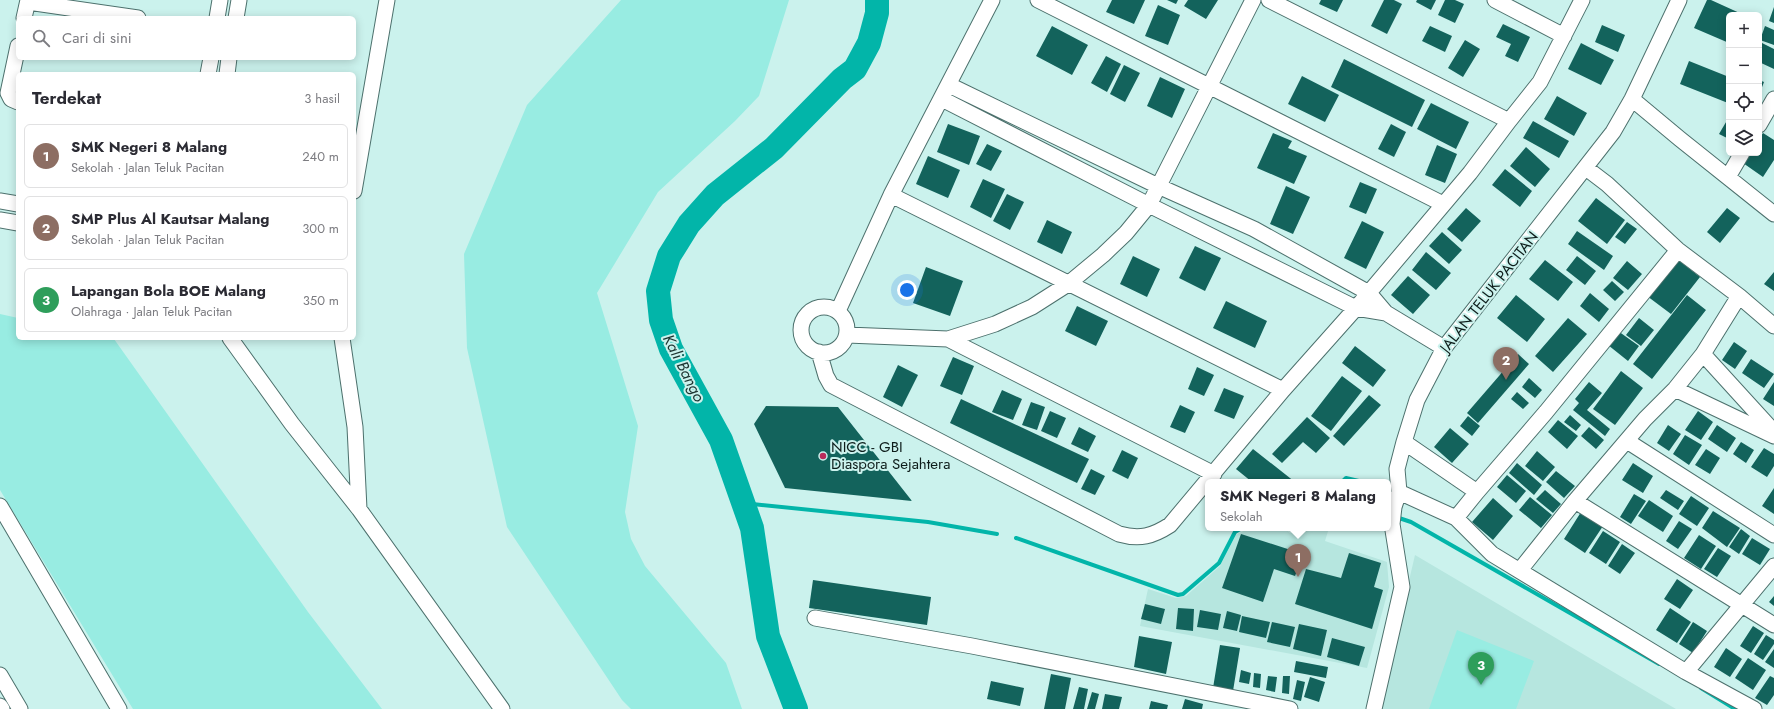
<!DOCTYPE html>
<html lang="id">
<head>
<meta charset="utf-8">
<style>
	:root { --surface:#fff; --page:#f7f7f7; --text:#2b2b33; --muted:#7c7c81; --line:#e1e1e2; --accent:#2563eb }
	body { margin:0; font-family:Jost,sans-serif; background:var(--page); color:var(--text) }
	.controls { position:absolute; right:12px; top:12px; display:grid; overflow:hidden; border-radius:6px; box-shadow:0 2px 10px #0003 }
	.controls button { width:36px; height:36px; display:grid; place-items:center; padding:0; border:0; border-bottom:1px solid var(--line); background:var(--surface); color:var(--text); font:20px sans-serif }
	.you { position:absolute; left:907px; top:290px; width:14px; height:14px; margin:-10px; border:3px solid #fff; border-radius:50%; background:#1a73e8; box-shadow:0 0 0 6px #1a73e833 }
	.badge { display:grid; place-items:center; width:26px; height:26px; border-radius:50%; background:var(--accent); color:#fff; font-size:13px; font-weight:700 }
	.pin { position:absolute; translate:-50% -33px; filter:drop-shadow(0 1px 2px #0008) }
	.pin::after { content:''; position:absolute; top:21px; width:14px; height:12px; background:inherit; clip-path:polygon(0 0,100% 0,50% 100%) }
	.popup { position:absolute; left:1205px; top:479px; width:186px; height:52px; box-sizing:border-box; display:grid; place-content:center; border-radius:6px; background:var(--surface); filter:drop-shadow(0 1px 3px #0005); font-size:13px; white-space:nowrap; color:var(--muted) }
	.popup b { font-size:15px; color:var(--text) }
	.popup::after { content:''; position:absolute; left:50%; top:100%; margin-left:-8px; border:8px solid transparent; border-top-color:var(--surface) }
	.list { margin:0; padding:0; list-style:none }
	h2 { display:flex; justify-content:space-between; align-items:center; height:52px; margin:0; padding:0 16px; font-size:17px }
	h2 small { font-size:13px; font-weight:400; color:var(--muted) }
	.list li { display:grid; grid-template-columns:26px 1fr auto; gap:12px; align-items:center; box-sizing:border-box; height:64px; margin:0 8px 8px; padding:0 8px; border:1px solid var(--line); border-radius:6px }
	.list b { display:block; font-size:15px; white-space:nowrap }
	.list p { margin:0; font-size:13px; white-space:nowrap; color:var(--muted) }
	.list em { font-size:13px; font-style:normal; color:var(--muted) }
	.icon { flex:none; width:22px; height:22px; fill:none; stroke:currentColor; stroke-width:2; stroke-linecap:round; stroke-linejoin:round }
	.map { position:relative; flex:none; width:1774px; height:709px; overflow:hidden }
	.search { position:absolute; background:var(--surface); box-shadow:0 2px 10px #0003; left:16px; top:16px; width:340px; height:44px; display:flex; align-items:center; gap:10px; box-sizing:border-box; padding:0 14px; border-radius:6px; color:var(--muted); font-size:15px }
	.panel { position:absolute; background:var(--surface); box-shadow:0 2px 10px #0003; left:16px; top:72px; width:340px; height:268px; border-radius:6px }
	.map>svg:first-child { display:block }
	.built { fill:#b6e6df }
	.green { fill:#98ece2 }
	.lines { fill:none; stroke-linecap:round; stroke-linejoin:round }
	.stream { stroke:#02b5a9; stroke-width:4 }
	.river { stroke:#02b5a9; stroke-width:24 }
	.building { fill:#13635c }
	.minor-casing { stroke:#4d716d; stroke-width:17 }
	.minor { stroke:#fff; stroke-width:15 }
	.poi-dot { fill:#bb2c5b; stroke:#cbf2ed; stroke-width:1.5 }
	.labels { text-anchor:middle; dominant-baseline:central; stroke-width:4; stroke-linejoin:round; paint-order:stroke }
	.street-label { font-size:15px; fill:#0e1d1b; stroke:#cbf2ed }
	.poi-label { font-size:15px; fill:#0e1d1b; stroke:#cbf2ed; text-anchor:start }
	.water-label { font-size:16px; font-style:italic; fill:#1c3431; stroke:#cbf2ed }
</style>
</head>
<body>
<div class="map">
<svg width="1774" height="709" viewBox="0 0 1774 709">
	<rect width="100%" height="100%" fill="#cbf2ed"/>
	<path class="built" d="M1249 528H1284L1290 533 1295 532 1299 528H1329L1325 541 1387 562 1389 587 1367 668 1140 626 1148 589 1176 598 1186 596 1220 566 1236 535Z
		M1415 555 1676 709H1379Z"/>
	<path class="green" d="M621 0H789L759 96 735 121 658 192 597 293 638 426 625 512 631 539 645 566 726 663 742 709H631L622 700 507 527 467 348 464 254 527 105Z
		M0 314 18 318V338L114 339 308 612 382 709H133L0 490Z
		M1457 630 1534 661 1516 709H1429Z"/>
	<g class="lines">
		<path class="stream" d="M1342 482 1346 478 1363 482
			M743 503 928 522 997 534
			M1396 517 1411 522 1659 664
			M1292 528H1293
			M1016 538 1178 595 1183 594 1219 563 1235 532 1242 528
			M1701 688 1735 709"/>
		<path class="river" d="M796 709 768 636 752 528 721 440 671 349 661 320 658 291 669 256 689 224 715 195 774 148 842 79 855 69 869 43 877 13V0"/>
	</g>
	<path class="building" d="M1112 0H1145L1134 24 1106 12Z
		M1167 0H1178L1176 4Z
		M1188 0H1218L1206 19 1184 6Z
		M1321 0H1343L1337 12 1319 4Z
		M1384 0H1394L1402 4 1387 34 1371 26Z
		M1417 0H1436L1431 10 1416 2Z
		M1445 0H1455L1464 4 1455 23 1438 15Z
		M1707 0H1711L1744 15H1729V43L1694 28Z
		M1158 5 1180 15 1168 45 1145 36Z
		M1774 7V23L1769 21Z
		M1503 24 1530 37 1518 62 1505 56 1511 44 1496 37Z
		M1602 25 1625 35 1618 52 1595 42Z
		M1052 26 1088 45 1072 75 1036 56Z
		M1430 26 1452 36 1445 52 1422 41Z
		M1765 26 1774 30V45L1760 40Z
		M1465 40 1480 49 1463 77 1448 68Z
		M1581 43 1614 60 1601 85 1568 69Z
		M1762 43 1774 49V69L1759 62V49Z
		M1106 56 1121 64 1107 92 1091 83Z
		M1344 59 1425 100 1412 127 1331 87Z
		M1689 61 1729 77 1728 103 1680 84Z
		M1124 65 1140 73 1125 102 1110 94Z
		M1302 76 1339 95 1325 122 1288 104Z
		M1160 77 1185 89 1172 118 1147 106Z
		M1759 80 1764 82 1759 95Z
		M1557 96 1587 113 1574 136 1544 119Z
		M1431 103 1469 122 1456 149 1417 129Z
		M1729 117V139L1719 134Z
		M1533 121 1569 141 1559 158 1523 138Z
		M948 124 980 136 969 165 937 152Z
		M1391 124 1406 132 1394 157 1378 149Z
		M1273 133 1292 141 1288 148 1307 156 1294 184 1257 168Z
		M1763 133 1774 140V160L1763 177 1743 163 1750 153H1759V139Z
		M987 144 1002 151 991 171 976 164Z
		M1437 145 1457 154 1445 183 1425 175Z
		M1526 147 1550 169 1535 187 1510 166Z
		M928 156 960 170 948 198 916 184Z
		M1505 169 1532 191 1520 207 1492 185Z
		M983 179 1005 189 991 218 970 207Z
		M1360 182 1377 189 1366 214 1349 207Z
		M1286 186 1310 197 1293 234 1270 224Z
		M1007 194 1024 202 1010 230 993 221Z
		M1596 198 1625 220 1607 244 1578 221Z
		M1466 208 1481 221 1462 242 1447 229Z
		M1727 208 1740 218 1720 243 1707 232Z
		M1047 220 1072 232 1062 254 1037 242Z
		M1362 221 1384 232 1366 269 1344 258Z
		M1627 222 1637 229 1625 244 1615 237Z
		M1577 231 1613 256 1604 270 1568 244Z
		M1442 232 1462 250 1449 264 1429 246Z
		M1195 246 1221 258 1205 291 1179 278Z
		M1426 252 1451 273 1436 290 1412 270Z
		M1133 256 1160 269 1147 297 1120 284Z
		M1577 256 1596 271 1585 285 1566 270Z
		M1676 258 1700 277 1671 314 1647 296Z
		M1545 260 1573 282 1558 301 1529 279Z
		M1627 261 1642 274 1628 290 1613 278Z
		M926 267 963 281 950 316 913 303Z
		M1774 272V291L1764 284Z
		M1408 276 1430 295 1413 314 1391 295Z
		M1612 281 1624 292 1615 301 1603 290Z
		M1590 293 1609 309 1599 322 1580 306Z
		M1516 295 1545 319 1527 342 1497 318Z
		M1687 295 1706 310 1652 379 1633 364Z
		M1226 301 1267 321 1255 348 1213 328Z
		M1077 306 1108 321 1096 346 1065 331Z
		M1568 318 1587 334 1553 372 1535 356Z
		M1639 318 1654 330 1641 346 1626 335Z
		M1618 331 1639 346 1628 361 1608 345Z
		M1734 342 1747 351 1735 369 1722 360Z
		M1355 346 1386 370 1373 387 1342 363Z
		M1518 354 1529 364 1478 423 1467 413Z
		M953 357 974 366 962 395 940 386Z
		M1751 359 1774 374 1764 388 1742 373Z
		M898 365 918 375 902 407 883 397Z
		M1197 367 1214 375 1204 396 1188 389Z
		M1621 371 1643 388 1615 425 1593 409Z
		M1342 376 1362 391 1331 431 1311 416Z
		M1529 378 1542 390 1535 398 1522 387Z
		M1589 382 1602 393 1587 410 1610 429 1605 436 1573 410 1579 403 1575 399Z
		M1774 382V406L1763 399Z
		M1224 388 1244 396 1234 419 1214 411Z
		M1002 390 1022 399 1013 420 992 412Z
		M1517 392 1529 403 1523 409 1511 399Z
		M1369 395 1381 405 1344 446 1333 436Z
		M961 399 1089 459 1077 483 950 423Z
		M1031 402 1045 407 1037 430 1022 425Z
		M1180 405 1195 412 1185 433 1170 427Z
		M766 406 838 407 912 501 785 488 754 424Z
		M1050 411 1066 418 1057 438 1041 431Z
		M1698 411 1713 422 1701 440 1685 430Z
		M1570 415 1581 425 1576 431 1564 422Z
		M1468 416 1480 426 1472 436 1460 426Z
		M1307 417 1330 438 1316 453 1303 442 1282 463 1272 454Z
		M1558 420 1578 436 1567 449 1548 432Z
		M1668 425 1681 434 1669 451 1657 443Z
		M1717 425 1736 438 1727 452 1708 439Z
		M1079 427 1096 436 1088 452 1071 444Z
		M1589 427 1604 440 1596 449 1581 436Z
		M1450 428 1469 444 1452 463 1434 447Z
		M1685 435 1702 445 1689 465 1673 454Z
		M1741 442 1754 450 1746 463 1733 454Z
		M1764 448 1774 454V466L1767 477 1751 467Z
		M1253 449 1295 482H1252L1236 469Z
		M1706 449 1720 458 1710 474 1695 465Z
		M1122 450 1138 458 1128 479 1112 471Z
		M1537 451 1555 467 1543 481 1525 466Z
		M1517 463 1542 485 1534 495 1509 473Z
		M1633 463 1653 476 1643 493 1622 480Z
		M1091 469 1105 476 1095 495 1081 489Z
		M1556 471 1575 486 1564 498 1546 482Z
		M1507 475 1526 491 1516 503 1497 487Z
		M1774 488V514L1762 506Z
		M1545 490 1561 504 1553 513 1536 499Z
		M1666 490 1684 501 1678 510 1660 498Z
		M1634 494 1646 501 1631 524 1620 517Z
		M1691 496 1709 508 1697 526 1679 514Z
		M1530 497 1552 515 1541 528 1519 510Z
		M1493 498 1513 516 1493 540 1472 522Z
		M1649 500 1673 516 1663 532 1638 516Z
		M1713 511 1740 528 1727 547 1702 528Z
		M1581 512 1603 526 1585 553 1564 539Z
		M1679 521 1692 529 1678 549 1666 541Z
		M1741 529 1750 536 1739 554 1729 547Z
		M1603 531 1620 542 1606 564 1589 553Z
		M1241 534 1303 554 1295 576 1274 569 1263 602 1222 588Z
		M1699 535 1716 546 1701 569 1684 558Z
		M1752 538 1770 549 1760 565 1742 554Z
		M1622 544 1635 553 1620 574 1608 566Z
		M1718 548 1731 556 1717 577 1704 569Z
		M1349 553 1381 563 1374 587 1383 590 1372 629 1295 604 1306 569 1341 578Z
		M1677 579 1693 590 1680 609 1664 599Z
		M813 580 931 597 927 625 809 608Z
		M1774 596V606L1769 602Z
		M1145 604 1165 609 1161 624 1141 619Z
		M1178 608 1194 609 1193 631 1176 629Z
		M1670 608 1691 622 1677 643 1656 630Z
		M1200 610 1221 614 1218 630 1197 627Z
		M1227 611 1241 615 1237 631 1223 628Z
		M1242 616 1270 622 1266 638 1239 632Z
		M1272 622 1295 627 1290 647 1267 642Z
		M1693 622 1707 631 1693 653 1679 644Z
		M1299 624 1327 630 1321 656 1293 649Z
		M1753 626 1764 633 1751 653 1740 646Z
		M1766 635 1774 640V644L1763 660 1754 654Z
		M1139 636 1172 642 1166 674 1134 667Z
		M1332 638 1365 647 1359 666 1327 657Z
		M1220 645 1240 648 1233 691 1213 688Z
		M1726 648 1742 659 1730 677 1714 667Z
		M1774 649V668L1765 662Z
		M1748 658 1766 670 1753 690 1735 678Z
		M1296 661 1328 667 1326 678 1294 672Z
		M1241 670 1251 673 1249 684 1239 682Z
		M1254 673 1261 674 1260 688 1253 687Z
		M1051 674 1071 678 1065 709H1044Z
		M1268 676 1277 677 1275 692 1266 690Z
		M1283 676H1290L1289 694 1282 693Z
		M1770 676 1774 678V695L1767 705 1755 698Z
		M1310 677 1325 682 1319 702 1304 697Z
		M1297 680 1305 682 1301 701 1293 699Z
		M991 681 1024 688 1020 706 987 699Z
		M1079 687 1088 689 1084 709H1073Z
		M1092 692 1099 694 1095 709H1087Z
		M1105 694 1122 697 1119 709H1102Z
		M1185 699 1203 704 1202 709H1182Z
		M1151 701 1168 705 1167 709H1149Z"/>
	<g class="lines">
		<g class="minor-casing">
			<path id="minor" d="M1038 0 1443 204
				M1269 0 1509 121
				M1495 0 1564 36
				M28 2 138 18
				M24 18 28 0
				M217 18 220 0
				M236 18 239 0
				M18 46 8 93 11 99 18 102
				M208 74 211 58
				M227 74 229 58
				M949 85 1158 186 1254 229 1369 293 1386 313 1444 348
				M942 99 1149 205 1356 308 1386 313
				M1632 99 1680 139 1774 214
				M1759 125 1774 99
				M1586 168 1607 184 1678 250 1739 296 1774 326
				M1728 177 1742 153
				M354 191 387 0
				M891 195 1283 390
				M0 201 18 204
				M0 220 18 223
				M801 330a23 23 0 1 1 46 0a23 23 0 1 1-46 0Z
				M838 311 891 195 992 0
				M847 335 948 339 995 324 1032 307 1068 284 1103 255 1126 233 1149 205 1253 0
				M230 338 292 424 359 509 502 709
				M342 338 355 427 359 509
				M948 339 1214 474
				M819 352 826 376 831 385 1119 534C1140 540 1153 536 1170 525L1283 390 1356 308 1470 173 1509 121 1540 82 1582 0
				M1703 354 1774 432
				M1675 389 1774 436
				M1627 441 1774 535
				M1404 442 1477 492
				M1399 492 1456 518 1492 554 1686 672 1754 709
				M1575 501 1774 625
				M0 506 119 709
				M1456 518 1477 492 1546 412 1678 250
				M1520 570 1575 501 1645 419 1675 389 1703 354 1739 296
				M815 618 972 646 1290 709
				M1686 672 1774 566
				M0 675 20 709
				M0 706 2 709
				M1374 709 1402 587 1392 524 1394 507 1399 492 1397 469 1404 442 1417 400 1444 348 1613 132 1632 99 1679 0"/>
		</g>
		<use href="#minor" class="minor"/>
	</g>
	<circle class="poi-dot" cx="823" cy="456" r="4"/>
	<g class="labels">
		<g class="street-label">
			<text transform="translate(1489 292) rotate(-52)">JALAN TELUK PACITAN</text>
		</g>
		<g class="poi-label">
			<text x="831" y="447">NICC - GBI<tspan x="831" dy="17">Diaspora Sejahtera</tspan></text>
		</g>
		<g class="water-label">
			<text transform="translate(684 368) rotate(63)">Kali Bango</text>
		</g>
	</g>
</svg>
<div class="controls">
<button>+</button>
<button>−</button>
<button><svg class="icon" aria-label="locate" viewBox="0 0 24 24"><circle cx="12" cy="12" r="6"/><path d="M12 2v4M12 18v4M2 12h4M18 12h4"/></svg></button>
<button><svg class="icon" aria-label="layers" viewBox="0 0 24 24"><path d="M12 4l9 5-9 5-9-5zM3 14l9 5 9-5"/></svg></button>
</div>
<div class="you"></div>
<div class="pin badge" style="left:1298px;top:577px;background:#8d6e63">1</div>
<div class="popup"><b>SMK Negeri 8 Malang</b>Sekolah</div>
<div class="pin badge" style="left:1506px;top:380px;background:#8d6e63">2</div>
<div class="pin badge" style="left:1481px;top:685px;background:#2e9e5b">3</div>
<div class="search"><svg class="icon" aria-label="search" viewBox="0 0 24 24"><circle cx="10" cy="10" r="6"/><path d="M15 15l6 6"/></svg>Cari di sini</div>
<section class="panel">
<h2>Terdekat<small>3 hasil</small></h2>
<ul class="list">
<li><span class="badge" style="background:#8d6e63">1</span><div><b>SMK Negeri 8 Malang</b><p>Sekolah · Jalan Teluk Pacitan</p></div><em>240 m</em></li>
<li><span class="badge" style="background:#8d6e63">2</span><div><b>SMP Plus Al Kautsar Malang</b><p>Sekolah · Jalan Teluk Pacitan</p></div><em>300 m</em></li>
<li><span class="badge" style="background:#2e9e5b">3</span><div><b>Lapangan Bola BOE Malang</b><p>Olahraga · Jalan Teluk Pacitan</p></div><em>350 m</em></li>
</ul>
</section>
</div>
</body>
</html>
